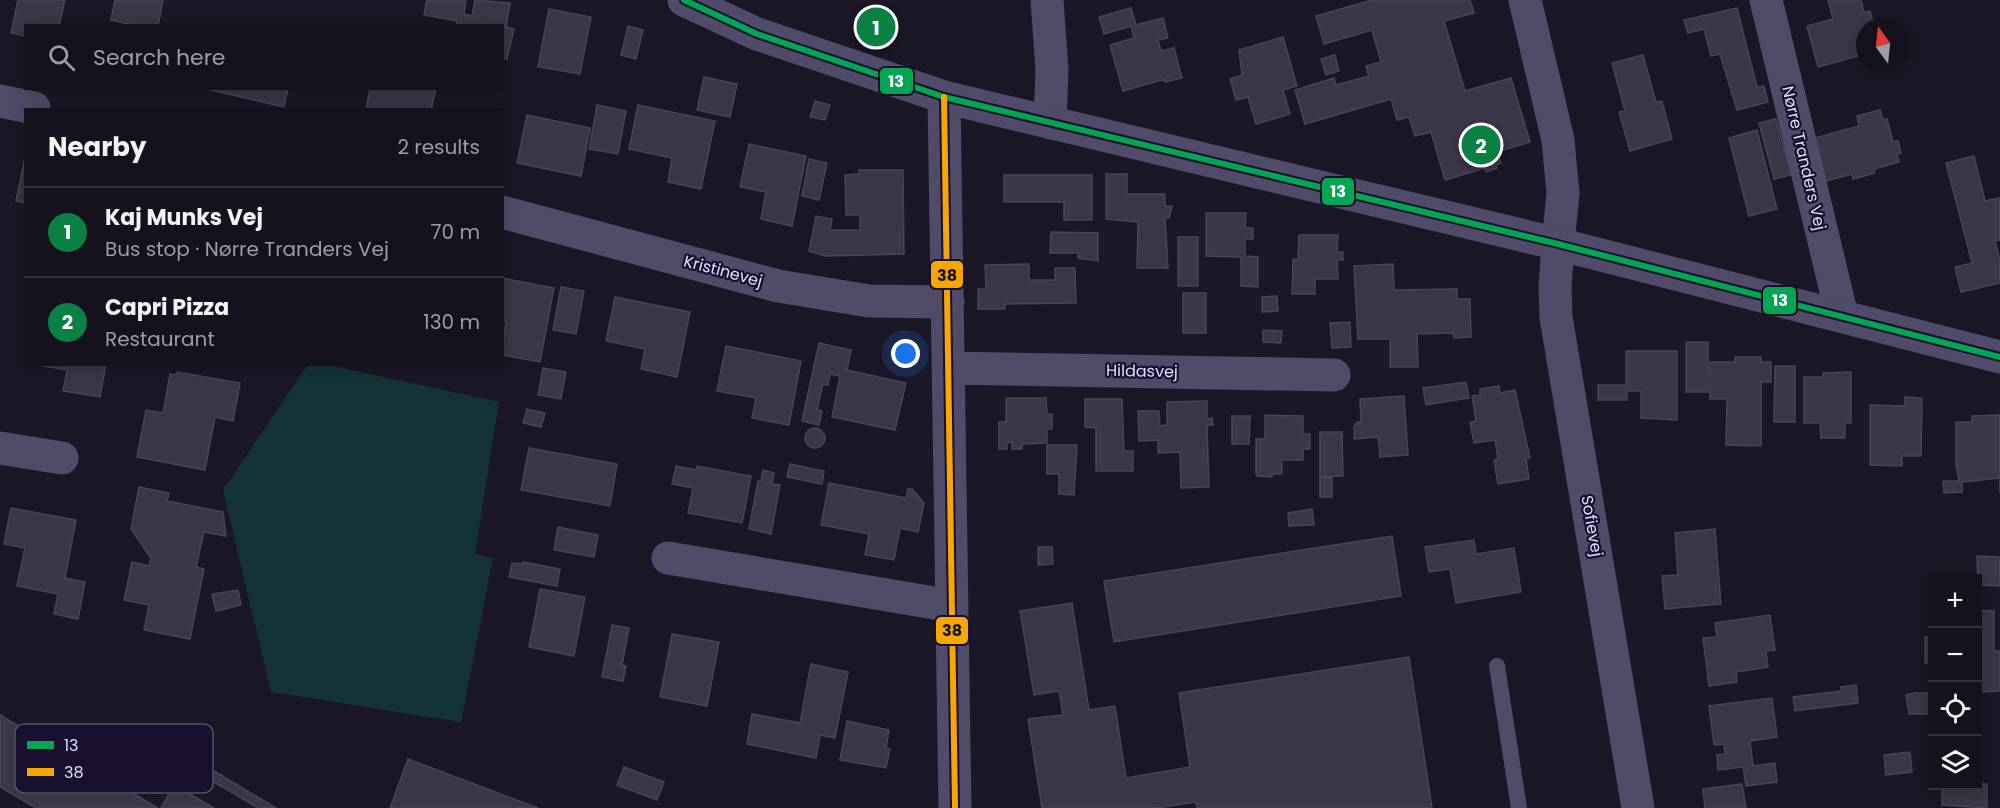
<!DOCTYPE html>
<html lang="en">
<head>
<meta charset="utf-8">
<style>
	:root { --surface:#15111d; --page:#221f2a; --text:#f1f3f6; --muted:#9d9da4; --line:#34313b; --accent:#0b8043 }
	body { margin:0; font-family:Poppins,sans-serif; background:var(--page); color:var(--text) }
	.controls { position:absolute; right:18px; bottom:18px; display:grid; overflow:hidden; border-radius:0px; box-shadow:0 3px 15px #0003 }
	.controls button { width:54px; height:54px; display:grid; place-items:center; padding:0; border:0; border-bottom:2px solid var(--line); background:var(--surface); color:var(--text); font:30px sans-serif }
	.compass { position:absolute; left:1856px; top:18px; width:54px; height:54px; border-radius:50%; background:var(--surface); box-shadow:0 3px 15px #0003; rotate:345deg }
	.you { position:absolute; left:906px; top:354px; width:21px; height:21px; margin:-15px; border:4px solid #fff; border-radius:50%; background:#1a73e8; box-shadow:0 0 0 9px #1a73e833 }
	.badge { display:grid; place-items:center; width:39px; height:39px; border-radius:50%; background:var(--accent); color:#fff; font-size:20px; font-weight:700 }
	.pin { position:absolute; translate:-50% -50%; border:3px solid #fff; box-shadow:0 2px 6px #0006 }
	.list { margin:0; padding:0; list-style:none }
	h2 { display:flex; justify-content:space-between; align-items:center; height:78px; margin:0; padding:0 24px; font-size:26px }
	h2 small { font-size:20px; font-weight:400; color:var(--muted) }
	.list li { display:grid; grid-template-columns:39px 1fr auto; gap:18px; align-items:center; box-sizing:border-box; height:90px; padding:0 24px; border-top:2px solid var(--line) }
	.list b { display:block; font-size:22px; white-space:nowrap }
	.list p { margin:0; font-size:20px; white-space:nowrap; color:var(--muted) }
	.list em { font-size:20px; font-style:normal; color:var(--muted) }
	.icon { flex:none; width:33px; height:33px; fill:none; stroke:currentColor; stroke-width:2; stroke-linecap:round; stroke-linejoin:round }
	.map { position:relative; flex:none; width:2000px; height:808px; overflow:hidden }
	.search { position:absolute; background:var(--surface); box-shadow:0 3px 15px #0003; left:24px; top:24px; width:480px; height:66px; display:flex; align-items:center; gap:15px; box-sizing:border-box; padding:0 21px; border-radius:0px; color:var(--muted); font-size:22px }
	.panel { position:absolute; background:var(--surface); box-shadow:0 3px 15px #0003; left:24px; top:108px; width:480px; height:258px; border-radius:0px }
	.map>svg:first-child { display:block }
	.green { fill:#133337 }
	.building { fill:#3b3648; stroke:#49425a; stroke-width:1.5 }
	.lines { fill:none; stroke-linecap:round; stroke-linejoin:round }
	.service { stroke:#4f4b68; stroke-width:16 }
	.minor { stroke:#4f4b68; stroke-width:33 }
	.tertiary { stroke:#4f4b68; stroke-width:33 }
	.bus-1-casing { stroke:#18102e; stroke-width:10 }
	.bus-2-casing { stroke:#18102e; stroke-width:10 }
	.bus-1 { stroke:#00a651; stroke-width:6 }
	.bus-2 { stroke:#f7a600; stroke-width:6 }
	.labels { text-anchor:middle; dominant-baseline:central; stroke-width:4.5; stroke-linejoin:round; paint-order:stroke }
	.street-label { font-size:16px; fill:#e4ddff; stroke:#18102e }
	.key { fill:#18102e; stroke:#554e6d; stroke-width:1.5 }
	.key-label { font-size:16px; fill:#e4ddff }
	.line-badge { stroke:#18102e; stroke-width:2 }
	.badge-label { font-size:16px; text-anchor:middle; font-weight:bold; fill:#fff }
	.pale-badge-label { font-size:16px; text-anchor:middle; font-weight:bold; fill:#111 }
</style>
</head>
<body>
<div class="map">
<svg width="2000" height="808" viewBox="0 0 2000 808">
	<rect width="100%" height="100%" fill="#1c1727"/>
	<path class="green" d="M308 364 328 365 499 402 475 554 493 558 461 722 271 692 223 490Z"/>
	<path class="building" d="M18 0H65L59 26H26V36L11 33Z
		M115 0H163L158 26H137L111 20Z
		M427 0H466L464 14 472 16 475 0 510 3 506 27 514 29 507 59 502 58V26H456L457 21 424 15Z
		M1372 0H1470L1474 13 1444 21 1465 91 1511 78 1530 142 1497 152 1501 163 1496 165 1497 168 1486 172 1485 168 1445 180 1431 132 1415 136 1409 117 1397 120 1391 99 1305 124 1295 90 1334 78 1336 85 1369 76 1366 66 1381 62 1372 30 1324 44 1316 16Z
		M1828 0H1861L1864 12 1870 11 1874 26 1865 27V54L1818 67 1807 26 1833 19Z
		M1131 8 1136 25 1163 18 1168 38 1158 40 1161 51 1174 48 1182 78 1165 82V79L1123 91 1110 45 1134 38 1131 26 1104 34 1099 17Z
		M1737 8 1757 87 1764 86 1768 102 1737 110 1720 54 1711 56 1704 29 1688 33 1684 20Z
		M549 9 591 17 580 74 538 67Z
		M628 26 643 30 636 59 621 55Z
		M1283 37 1297 86 1283 90 1290 114 1256 124 1248 97 1236 100 1230 79 1242 75 1239 50Z
		M1335 55 1339 71 1326 75 1321 59Z
		M1643 55 1656 102 1662 101 1672 139 1630 151 1619 112 1625 111 1612 63Z
		M704 77 737 84 730 117 697 110Z
		M203 88H288L284 107Z
		M370 88H436L431 110H366Z
		M815 101 830 105 825 120 810 117Z
		M597 105 626 111 618 154 589 149Z
		M638 105 715 121 701 189 668 182 672 158 629 149Z
		M1880 110 1883 120 1887 119 1893 142 1898 141 1901 153 1897 154 1899 162 1874 169 1875 173 1853 179 1852 174 1826 181 1815 138 1859 126 1857 116Z
		M527 115 590 128 581 176 517 163Z
		M1776 119 1791 175 1774 179 1759 123Z
		M1757 130 1777 209 1749 216 1729 138Z
		M749 144 806 156 792 226 761 219 766 192 740 187Z
		M1974 156 1985 201 1999 198 2000 203V240L1995 241 2000 261V283L1961 292 1955 267 1972 263 1946 163Z
		M25 157H26V203L16 201Z
		M809 159 827 163 819 200 802 196Z
		M859 170H903L904 254 825 256 809 251 816 216 832 219 830 230H860V215H846L845 175 859 174Z
		M1106 174H1127V194H1165V206H1172L1169 218H1165L1168 268H1137L1138 222 1106 219Z
		M1004 175H1092V220H1064V202H1004Z
		M1206 213H1246L1245 228H1253V239H1245V256L1258 257V287L1241 286V257L1206 256Z
		M1051 232 1098 233V261L1078 258V253H1050Z
		M1299 235H1338L1337 252H1343V260H1337L1338 279H1315V294H1292L1293 259 1298 260Z
		M1178 237H1198V286H1178Z
		M1029 264V280H1055V268H1075L1076 303 1005 304V309H978V289H986L985 265Z
		M1393 264 1394 290 1457 289V299H1470L1471 337 1454 338 1453 333 1417 334 1418 367H1390V339H1358L1354 266Z
		M502 278 554 288 540 362 502 355 506 320H502Z
		M561 287 584 291 576 334 553 330Z
		M1183 293H1206V333H1183Z
		M1277 296 1278 311 1262 312V297Z
		M615 297 690 312 677 377 641 369 645 349 606 341Z
		M1350 322 1351 347 1332 348 1330 323Z
		M1263 330 1282 331 1281 343 1263 342Z
		M1686 342H1708V374H1710V362H1735V357H1761V362H1771V382H1761V446L1726 445 1727 399H1710V392H1686Z
		M819 343 851 350 847 370 906 383 895 430 832 417 840 376 830 374 828 385 823 384 817 409 822 411 819 425 802 421Z
		M726 346 801 361 789 425 752 418 756 398 717 391Z
		M1626 351H1677V420L1641 418V391H1627V400H1598V385H1626Z
		M33 364H106L100 397 63 391 67 370Z
		M1775 366H1795V422H1774Z
		M543 368 566 372 561 399 538 395Z
		M177 372 240 383 233 421 215 417 205 470 137 457 146 410 163 413 170 374 177 375Z
		M1851 372V423H1845V438H1821L1820 423H1804V377H1823V373Z
		M1466 382 1469 398 1426 405 1423 388Z
		M1499 386 1500 393 1515 390 1530 458 1526 459 1529 479 1498 484 1494 460 1498 459 1495 440 1474 443 1470 422 1476 421 1472 396 1480 395V389Z
		M1404 396 1408 455 1380 457 1378 437 1354 439V427L1357 422H1361L1360 399Z
		M1905 397 1922 398 1921 456H1902V466L1870 465V405L1905 406Z
		M1006 398H1046L1047 414H1052V429H1047V443L1022 444V449H1012V442L1007 443V449H999V422H1006Z
		M1085 399H1122L1124 451H1133V471H1096V428L1085 427Z
		M1207 401V419L1212 418 1213 425H1207L1209 487 1181 488 1180 452 1158 453V440L1139 441 1138 411H1159L1160 426 1167 425V402Z
		M527 409 545 413 541 427 523 423Z
		M1265 415 1303 416V434H1310V449H1303V460H1282V474H1272V477L1257 476 1256 473V439H1265Z
		M2000 415V494V478L1962 482V492L1944 493 1943 481H1959L1956 465V422H1972V416Z
		M1232 416H1250L1249 444H1232Z
		M805 438a10 10 0 1 1 20 0a10 10 0 1 1-20 0Z
		M1320 432H1342L1343 476 1320 477Z
		M1047 445H1077L1074 495 1059 494V474H1047Z
		M529 448 617 464 610 506 521 490Z
		M790 464 824 471 822 484 787 477Z
		M676 466 696 470 697 466 751 476 742 523 688 513 693 488 672 484Z
		M763 470 774 473 772 484 780 485 771 534 749 529 758 481H761Z
		M1320 478H1332V497H1320Z
		M829 483 906 498 908 489H912L924 503 918 532 900 528 894 560 865 555 869 534 821 525Z
		M139 487 169 493 167 501 223 512 226 536 204 532 196 567 204 569 190 639 144 630 149 605 124 600 132 562 149 566 151 558 131 529Z
		M11 508 76 520 65 578 85 582 78 619 54 614 58 594 17 586 25 548 4 544Z
		M1312 509 1314 525 1289 526 1288 513Z
		M558 527 598 535 594 557 554 550Z
		M1715 529 1721 604 1665 609 1662 576 1678 575 1675 533Z
		M1392 536 1401 596 1114 642 1104 581Z
		M1474 540 1476 554 1514 548 1521 592 1456 603 1450 569 1429 572 1425 547Z
		M1038 547H1052L1053 564 1038 565Z
		M1977 556 2000 557V586L1978 585Z
		M523 562 560 569 557 586 509 577 512 563 522 564Z
		M540 589 585 597 574 656 529 647Z
		M238 590 241 605 216 611 212 594Z
		M1072 603 1089 710 1115 706 1126 778 1190 767 1179 693 1409 657 1432 808H1197L1196 802 1158 808H1042L1028 719 1063 715 1059 691 1034 695 1020 611Z
		M1978 610 1994 611V651H2000V691L1978 692Z
		M1770 615 1775 650 1766 651 1768 667 1736 672 1737 682 1709 686 1703 638 1717 637 1715 623Z
		M612 625 629 628 622 665 626 666 623 681 602 677Z
		M672 634 719 642 707 706 660 697Z
		M1925 637H1932V663H1925Z
		M811 664 848 672 835 738 820 735 816 758 747 744 752 714 800 723Z
		M1856 685 1858 703 1795 711 1793 697 1841 691V687Z
		M1915 693H1932V714H1909L1906 695Z
		M1772 698 1777 737 1750 741 1753 766 1775 763 1777 782 1746 786 1743 767 1718 770 1717 755 1725 754 1724 744 1714 745 1709 706Z
		M0 715 158 808H36L0 787Z
		M847 721 889 730 886 748 890 749 886 768 840 760Z
		M1978 737 1980 784H1987V808L1942 805V786H1978Z
		M1910 752 1912 772 1886 775 1884 755Z
		M408 759 538 808H390Z
		M624 767 664 782 657 800 617 785Z
		M214 771 276 808H258L209 779Z
		M1742 784 1746 808H1705L1703 789Z
		M174 785 214 808H161Z"/>
	<g class="lines">
		<path class="service" d="M1497 666 1519 808"/>
		<path class="minor" d="M1047 0 1052 70 1050 123
			M1525 0 1558 140 1563 193 1558 244
			M1766 0 1842 316
			M944 97 955 808
			M0 101 34 108
			M502 212 778 286 869 301 948 302
			M949 368 1334 375
			M0 448 62 458
			M668 558 952 606"/>
		<path class="tertiary" d="M684 0 757 34 944 97 1558 244 2000 357
			M1558 244 1555 287 1556 317 1638 808"/>
		<g class="bus-1-casing">
			<path id="bus-1" d="M684 0 757 34 944 97 1558 244 2000 357"/>
		</g>
		<g class="bus-2-casing">
			<path id="bus-2" d="M944 97 955 808"/>
		</g>
		<use href="#bus-1" class="bus-1"/>
		<use href="#bus-2" class="bus-2"/>
	</g>
	<g class="labels">
		<g class="street-label">
			<text transform="translate(1804 158) rotate(77)">Nørre Tranders Vej</text>
			<text transform="translate(723 271) rotate(15)">Kristinevej</text>
			<text transform="translate(1142 371) rotate(1)">Hildasvej</text>
			<text transform="translate(1592 526) rotate(80)">Sofievej</text>
		</g>
	</g>
	<rect x="15" y="724" width="198" height="69" rx="9" class="key"/>
	<rect x="27" y="741" width="27" height="8" fill="#00a651"/>
	<rect x="27" y="768" width="27" height="8" fill="#f7a600"/>
	<g class="key-label">
		<text x="64" y="751">13</text>
		<text x="64" y="778">38</text>
	</g>
	<g class="line-badge">
		<rect x="879" y="67" width="35" height="28" rx="6" fill="#00a651"/>
		<rect x="1321" y="177" width="34" height="29" rx="6" fill="#00a651"/>
		<rect x="930" y="260" width="34" height="29" rx="6" fill="#f7a600"/>
		<rect x="1762" y="286" width="35" height="29" rx="6" fill="#00a651"/>
		<rect x="935" y="616" width="34" height="29" rx="6" fill="#f7a600"/>
	</g>
	<g class="badge-label">
		<text x="896" y="87">13</text>
		<text x="1338" y="197">13</text>
		<text x="1780" y="306">13</text>
	</g>
	<g class="pale-badge-label">
		<text x="947" y="281">38</text>
		<text x="952" y="636">38</text>
	</g>
</svg>
<div class="controls">
<button>+</button>
<button>−</button>
<button><svg class="icon" aria-label="locate" viewBox="0 0 24 24"><circle cx="12" cy="12" r="6"/><path d="M12 2v4M12 18v4M2 12h4M18 12h4"/></svg></button>
<button><svg class="icon" aria-label="layers" viewBox="0 0 24 24"><path d="M12 4l9 5-9 5-9-5zM3 14l9 5 9-5"/></svg></button>
</div>
<svg class="compass" viewBox="-18 -18 36 36"><path d="M0-13l5 13h-10z" fill="#e53935"/><path d="M0 13l5-13h-10z" fill="#9d9da4"/></svg>
<div class="you"></div>
<div class="pin badge" style="left:876px;top:27px">1</div>
<div class="pin badge" style="left:1481px;top:145px">2</div>
<div class="search"><svg class="icon" aria-label="search" viewBox="0 0 24 24"><circle cx="10" cy="10" r="6"/><path d="M15 15l6 6"/></svg>Search here</div>
<section class="panel">
<h2>Nearby<small>2 results</small></h2>
<ul class="list">
<li><span class="badge">1</span><div><b>Kaj Munks Vej</b><p>Bus stop · Nørre Tranders Vej</p></div><em>70 m</em></li>
<li><span class="badge">2</span><div><b>Capri Pizza</b><p>Restaurant</p></div><em>130 m</em></li>
</ul>
</section>
</div>
</body>
</html>
